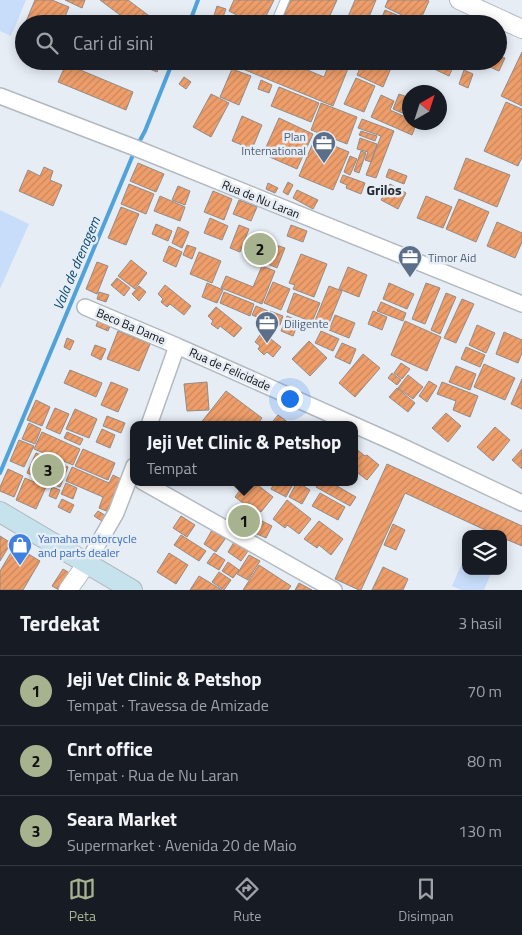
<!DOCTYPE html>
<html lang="id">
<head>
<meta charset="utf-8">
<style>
	:root { --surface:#171b24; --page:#242831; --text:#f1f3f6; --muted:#9ea1a6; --line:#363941; --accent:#a7b28e }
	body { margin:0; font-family:"Titillium Web",sans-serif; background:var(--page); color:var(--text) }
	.controls { position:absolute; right:15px; bottom:15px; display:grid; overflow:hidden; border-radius:10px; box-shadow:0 2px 12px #0003 }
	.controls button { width:45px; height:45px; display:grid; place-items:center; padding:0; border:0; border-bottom:1px solid var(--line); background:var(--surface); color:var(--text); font:25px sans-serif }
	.compass { position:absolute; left:402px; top:85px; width:45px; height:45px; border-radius:50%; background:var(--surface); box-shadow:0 2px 12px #0003; rotate:39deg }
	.you { position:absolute; left:289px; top:398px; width:18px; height:18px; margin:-12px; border:4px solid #fff; border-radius:50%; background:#1a73e8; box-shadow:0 0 0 8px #1a73e833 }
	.badge { display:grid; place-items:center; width:32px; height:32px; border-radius:50%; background:var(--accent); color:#111; font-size:16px; font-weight:700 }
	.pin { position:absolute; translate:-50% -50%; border:2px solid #fff; box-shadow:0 1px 5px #0006 }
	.popup { position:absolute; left:130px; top:421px; width:228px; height:65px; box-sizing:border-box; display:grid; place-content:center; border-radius:10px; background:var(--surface); filter:drop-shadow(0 1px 4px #0005); font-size:16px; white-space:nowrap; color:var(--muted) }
	.popup b { font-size:19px; color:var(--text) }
	.popup::after { content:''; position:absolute; left:50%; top:100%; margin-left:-10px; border:10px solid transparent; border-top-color:var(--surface) }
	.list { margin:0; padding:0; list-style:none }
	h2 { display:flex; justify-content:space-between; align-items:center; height:65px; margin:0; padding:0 20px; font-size:21px }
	h2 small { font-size:16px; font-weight:400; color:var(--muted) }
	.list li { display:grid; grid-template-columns:32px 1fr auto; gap:15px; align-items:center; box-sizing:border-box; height:70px; padding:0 20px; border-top:1px solid var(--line) }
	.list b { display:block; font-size:19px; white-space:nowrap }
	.list p { margin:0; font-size:16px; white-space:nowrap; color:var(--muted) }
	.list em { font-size:16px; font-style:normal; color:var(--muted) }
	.icon { flex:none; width:28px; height:28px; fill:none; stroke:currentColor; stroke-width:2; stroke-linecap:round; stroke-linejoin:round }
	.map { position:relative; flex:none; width:522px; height:590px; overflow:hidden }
	.search { position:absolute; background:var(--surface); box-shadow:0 2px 12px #0003; left:15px; right:15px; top:15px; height:55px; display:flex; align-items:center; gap:12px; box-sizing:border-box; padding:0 18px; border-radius:28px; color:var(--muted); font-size:19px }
	.sheet { height:275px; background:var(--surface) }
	nav { display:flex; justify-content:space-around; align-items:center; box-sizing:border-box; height:70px; border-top:1px solid var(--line); background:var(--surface); font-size:14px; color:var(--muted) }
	nav a { display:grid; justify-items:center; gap:2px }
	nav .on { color:var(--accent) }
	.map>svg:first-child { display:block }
	.pitch { fill:#c7ddfa }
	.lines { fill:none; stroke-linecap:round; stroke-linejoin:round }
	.stream { stroke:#50a2db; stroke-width:4 }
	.building { fill:url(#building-hatch); stroke:#948b86 }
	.service-casing { stroke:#b3b9c0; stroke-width:10 }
	.minor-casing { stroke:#b3b9c0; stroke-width:18 }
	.tertiary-casing { stroke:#b3b9c0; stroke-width:20 }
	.secondary-casing { stroke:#b3b9c0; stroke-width:22 }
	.service { stroke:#fff; stroke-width:8 }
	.minor { stroke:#fff; stroke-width:15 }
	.tertiary { stroke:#fff; stroke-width:18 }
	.secondary { stroke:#c6e2ec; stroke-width:20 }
	.labels { text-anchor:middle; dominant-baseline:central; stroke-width:5; stroke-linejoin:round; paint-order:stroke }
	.service-label { font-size:12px; fill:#4e5e75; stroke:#e7edf5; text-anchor:start }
	.street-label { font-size:12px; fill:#0d0f11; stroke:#e7edf5 }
	.shop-label { font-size:12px; fill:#366cbe; stroke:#e7edf5; text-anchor:start }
	.neighbourhood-label { font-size:14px; font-weight:bold; fill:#262a30; stroke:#e7edf5 }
	.water-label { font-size:14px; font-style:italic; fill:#094a71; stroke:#e7edf5 }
</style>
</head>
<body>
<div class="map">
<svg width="522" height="590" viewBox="0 0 522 590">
	<defs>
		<pattern id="building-hatch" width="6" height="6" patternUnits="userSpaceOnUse" patternTransform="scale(1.25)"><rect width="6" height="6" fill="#ee9e6a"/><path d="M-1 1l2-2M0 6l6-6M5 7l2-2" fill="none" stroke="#cb875b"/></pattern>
	</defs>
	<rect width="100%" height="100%" fill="#e7edf5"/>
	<path class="pitch" d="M0 0H26L11 36 0 31Z
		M0 210 29 224 0 289Z
		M466 554V571H492L484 590H461L452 586Z"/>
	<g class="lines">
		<path class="stream" d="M189 24 198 0
			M138 144 145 131 173 61
			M0 473 135 150"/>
	</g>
	<path class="building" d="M35 0H52L69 7 62 24H25Z
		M65 0H85L82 8Z
		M100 0H128L152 18 148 24H132Z
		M234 0H274L262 24H254L229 11Z
		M291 0H337L326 24H297L283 17Z
		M355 0H376L366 24H345Z
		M388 0H427L429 1 419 23 385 7Z
		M217 6 226 9 221 22 213 19Z
		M385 10 411 21 410 24H379Z
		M24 28V50L16 47Z
		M522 52V106L501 96Z
		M498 55 505 58 499 71 483 64 485 61H498Z
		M140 61H161L157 72 139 65Z
		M240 61H286L324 77 330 61H351L333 106 238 67Z
		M363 61H394L383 87 357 75Z
		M417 61H456L449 76Z
		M66 64 133 92 126 110 58 82Z
		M232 69 251 76 239 105 220 97Z
		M464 70 473 74 468 88 459 84Z
		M184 77 191 82 186 89 179 84Z
		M356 78 375 86 364 112 344 104Z
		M261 80 272 85 269 93 258 89Z
		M279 87 319 103 311 122 271 106Z
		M211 94 229 103 211 137 193 127Z
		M399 94 410 98V102L405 114 393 109Z
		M381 95 394 101 390 110 410 119V122H417L412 135 371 117Z
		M506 102 522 109V157L518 166 484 151Z
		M321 103 357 117 347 144 311 130Z
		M242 116 262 125 252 149 232 141Z
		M279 118 313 134 297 169 263 154Z
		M362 119 394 131 376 178 366 175 381 136 358 128Z
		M361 131 377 136 375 141 359 135Z
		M315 138 349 152 333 190 299 176Z
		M360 138 377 144 371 162 365 160 368 152 357 149Z
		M361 151 366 153 359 173 354 171Z
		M350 156 357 159 350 175 344 172Z
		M466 158 510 175 497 207 454 189Z
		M138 163 164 174 156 192 130 181Z
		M44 167 53 171 50 180 62 185 53 206 19 191 28 170 40 176Z
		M389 169 407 176 404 184 386 177Z
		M343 175 365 183 361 194 346 188 347 185 340 182Z
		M288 182 293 185 288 195 283 192Z
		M268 183 278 188 275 193 266 189Z
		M129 184 154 194 146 214 121 204Z
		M390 184 406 193 398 209 381 200Z
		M178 186 190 191 185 205 172 200Z
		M297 190 318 200 313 209 293 198Z
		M213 191 232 199 224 220 204 212Z
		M160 196 185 207 180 221 154 211Z
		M426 196 452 207 443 228 417 218Z
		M459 199 489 212 476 242 446 229Z
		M239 200 257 207 251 221 233 214Z
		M121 207 139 214 126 245 108 238Z
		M210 218 228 226 222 240 204 233Z
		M497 222 522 233V242L515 258 487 246Z
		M156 224 172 231 168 241 152 234Z
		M239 225 249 229 240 252 230 248Z
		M291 225 307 231 303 242 287 236Z
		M178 227 189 232 182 248 172 243Z
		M256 234 274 241 264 265 246 257Z
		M256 234 274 241 264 265 246 257Z
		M187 245 196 248 192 259 183 255Z
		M276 245 285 248 277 268 268 264Z
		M169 246 182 252 176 267 163 261Z
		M199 252 221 261 212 283 190 274Z
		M301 254 327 264 314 297 293 289 295 285 289 283Z
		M131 260 147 273 135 289 118 276Z
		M97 262 108 266 97 294 86 289Z
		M262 266 275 271 262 304 221 288 226 276 253 287Z
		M348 267 367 275 359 297 339 289Z
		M117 278 130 288 124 296 111 285Z
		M273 282 290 289 281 310 264 303Z
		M207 283 223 290 217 303 202 297Z
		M389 283 414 294 407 309 383 299Z
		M426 283 440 288 425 324 412 319Z
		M165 285 191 306 184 315 170 304 167 307 161 302 163 299 158 294Z
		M139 286 146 292 139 301 132 294Z
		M329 286 342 291 327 328 314 323Z
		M99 292 109 295 106 302 97 299Z
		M224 292 254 304 250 316 220 303Z
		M294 293 320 303 312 322 287 312Z
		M446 293 456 297 440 334 431 330Z
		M462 299 474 304 456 343 444 338Z
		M381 302 406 313 403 321 377 311Z
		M256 306 268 311 264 320 252 315Z
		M216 307 242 328 234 337 220 326 218 329 211 324 213 321 208 316Z
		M270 311 283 316 280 325 267 319Z
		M373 311 387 317 382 330 368 324Z
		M335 315 355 323 349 338 329 330Z
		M100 316 112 321 108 331 96 326Z
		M287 316 299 321 293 336 281 331Z
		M405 321 441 337 427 371 391 355Z
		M477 325 495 333 486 353 469 345Z
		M118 331 150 344 139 371 107 359Z
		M321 331 339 339 333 351 315 343Z
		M262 332 281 347 273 357 267 352 264 355 258 349 260 346 255 342Z
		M504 332 522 340V353L518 363 496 354Z
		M67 338 74 341 70 350 64 347Z
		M309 341 327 358 310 376 292 359Z
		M342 343 356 349 350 364 335 357Z
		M95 345 106 349 101 360 91 355Z
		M466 347 485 355 480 367 461 359Z
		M363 354 380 368 355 397 339 383Z
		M401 363 410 369 402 379 394 373Z
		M484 364 515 378 505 400 474 387Z
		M456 366 476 374 470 390 449 382Z
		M70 370 102 383 96 397 64 383Z
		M392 373 401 380 397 385 388 378Z
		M408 375 423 387 413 399 398 388Z
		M522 379V409L511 404Z
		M429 381 437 386 427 402 419 396Z
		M111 382 128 389 118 412 101 405Z
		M207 382 209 410 187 411 184 384Z
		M442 382 478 396 470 417 453 410 456 401 437 394Z
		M397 388 415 403 408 412 389 397Z
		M226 391 262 418 257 425H229L225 421 222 425 200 424Z
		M36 400 50 407 42 426 27 420Z
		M55 408 69 414 60 434 46 428Z
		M75 409 97 419 89 438 66 429Z
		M446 413 461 426 448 442 432 428Z
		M278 415 289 423 290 421 294 425H270Z
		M107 416 125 423 121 433 103 426Z
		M29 423 41 429 35 444 22 439Z
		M495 427 510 440 493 461 477 447Z
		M102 429 115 435 110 448 96 442Z
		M42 432 80 449 73 465 34 449Z
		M67 432 83 439 80 445 64 438Z
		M19 440 34 446 24 467 10 461Z
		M355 448 365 456 367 455 379 465 367 480 354 470Z
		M83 449 115 463 108 480 75 466Z
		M522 449V469L512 460Z
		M36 453 68 467 60 487 27 473Z
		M387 464 522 526V546L503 538V534H494L405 493 361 590H359L335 579Z
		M72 467 109 483 113 475 125 481 111 513 99 508 103 497 66 481Z
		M8 469 23 476 14 497 0 491V487Z
		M25 478 46 487 36 509 16 500Z
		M246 482H254L273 497 261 512 249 503 247 506 235 497Z
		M275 482H290L293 484 286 497 271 489Z
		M297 482 310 490 302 504 289 497Z
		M319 482H330L356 497 350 506 316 487Z
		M66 483 77 488 73 499 61 494Z
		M52 487 60 490 56 499 49 496Z
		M320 493 345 507 338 520 312 506Z
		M62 499 74 505 70 513 58 507Z
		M287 500 311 519 299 534 287 525 285 528 273 519Z
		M98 511 108 517 105 523 94 516Z
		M244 511 253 517 244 530 236 525Z
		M181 516 195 525 187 537 173 528Z
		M262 521 272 526 266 538 255 533Z
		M319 521 343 539 331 555 319 545 317 548 304 539Z
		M393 524 405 530 396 550 384 545Z
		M212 530 225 539 216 552 204 544Z
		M181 535 206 551 199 561 174 545Z
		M0 536 11 543 0 561Z
		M234 542 248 551 241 561 228 552Z
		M15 546 40 561 23 590H0V571Z
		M169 553 188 565 176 584 157 572Z
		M214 553 225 560 219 570 207 563Z
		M249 555 260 561 248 580 237 574Z
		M228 562 239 570 233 578 222 571Z
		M259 565 291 586 288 590H243Z
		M383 567 408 579 403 590H372Z
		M63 569 71 574 61 590H59L52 586Z
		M219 572 231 580 224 590 212 582Z
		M199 576 222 590H190Z
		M299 583 312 590H295Z"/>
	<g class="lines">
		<g class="service-casing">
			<path id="service" d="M275 24 285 0"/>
		</g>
		<g class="minor-casing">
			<path id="minor" d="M0 96 133 147 522 304
				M85 307 177 346
				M149 425 177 346 397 444 522 503
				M143 482 334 590
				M87 563 116 513 134 466"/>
		</g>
		<g class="tertiary-casing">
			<path id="tertiary" d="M459 0 522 29
				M68 590 87 563"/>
		</g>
		<g class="secondary-casing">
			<path id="secondary" d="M0 512 132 590"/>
		</g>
		<use href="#service" class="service"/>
		<use href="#minor" class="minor"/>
		<use href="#tertiary" class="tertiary"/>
		<use href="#secondary" class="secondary"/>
	</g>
	<defs>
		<g id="office-pin" transform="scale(1.25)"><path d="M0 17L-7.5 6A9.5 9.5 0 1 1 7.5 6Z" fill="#5c6f8a" stroke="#e7edf5"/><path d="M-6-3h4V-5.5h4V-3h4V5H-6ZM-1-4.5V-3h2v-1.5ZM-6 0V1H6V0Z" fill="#fff"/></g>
		<g id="shop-pin" transform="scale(1.25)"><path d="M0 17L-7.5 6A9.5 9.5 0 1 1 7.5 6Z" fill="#3f7fe0" stroke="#e7edf5"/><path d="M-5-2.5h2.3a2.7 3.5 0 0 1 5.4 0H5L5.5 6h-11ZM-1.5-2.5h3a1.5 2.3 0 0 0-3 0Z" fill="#fff"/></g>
	</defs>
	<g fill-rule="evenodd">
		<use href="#office-pin" x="324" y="143"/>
		<use href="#office-pin" x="410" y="257"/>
		<use href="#office-pin" x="267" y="323"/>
		<use href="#shop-pin" x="20" y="545"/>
	</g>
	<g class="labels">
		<g class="service-label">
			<text x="306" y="136" text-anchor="end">Plan<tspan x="306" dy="14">International</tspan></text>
			<text x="428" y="257">Timor Aid</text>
			<text x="284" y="323">Diligente</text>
		</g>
		<g class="street-label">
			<text transform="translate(261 199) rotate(22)">Rua de Nu Laran</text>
			<text transform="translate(131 326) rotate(23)">Beco Ba Dame</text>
			<text transform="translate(230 369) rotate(24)">Rua de Felicidade</text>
		</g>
		<g class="shop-label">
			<text x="38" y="538">Yamaha motorcycle<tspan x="38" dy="14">and parts dealer</tspan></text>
		</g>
		<g class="neighbourhood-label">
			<text x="384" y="189">Grilos</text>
		</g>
		<g class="water-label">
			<text transform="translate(76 263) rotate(-67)">Vala de drenagem</text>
		</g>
	</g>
</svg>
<div class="controls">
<button><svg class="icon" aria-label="layers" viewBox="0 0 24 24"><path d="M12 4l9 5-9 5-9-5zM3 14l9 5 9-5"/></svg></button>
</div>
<svg class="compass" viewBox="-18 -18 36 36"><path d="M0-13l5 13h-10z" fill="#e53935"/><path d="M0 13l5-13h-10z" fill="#9ea1a6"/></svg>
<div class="you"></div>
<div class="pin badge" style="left:244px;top:521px">1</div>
<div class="popup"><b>Jeji Vet Clinic &amp; Petshop</b>Tempat</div>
<div class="pin badge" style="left:260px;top:249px">2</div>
<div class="pin badge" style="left:48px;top:470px">3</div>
<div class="search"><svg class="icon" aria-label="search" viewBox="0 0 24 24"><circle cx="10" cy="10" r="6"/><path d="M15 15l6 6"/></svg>Cari di sini</div>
</div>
<section class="sheet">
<h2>Terdekat<small>3 hasil</small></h2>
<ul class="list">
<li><span class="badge">1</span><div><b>Jeji Vet Clinic &amp; Petshop</b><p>Tempat · Travessa de Amizade</p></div><em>70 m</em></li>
<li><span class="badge">2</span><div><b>Cnrt office</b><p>Tempat · Rua de Nu Laran</p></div><em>80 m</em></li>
<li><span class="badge">3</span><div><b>Seara Market</b><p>Supermarket · Avenida 20 de Maio</p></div><em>130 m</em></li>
</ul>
</section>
<nav>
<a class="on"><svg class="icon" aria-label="map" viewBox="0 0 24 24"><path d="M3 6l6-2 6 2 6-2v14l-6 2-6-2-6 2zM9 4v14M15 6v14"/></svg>Peta</a>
<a><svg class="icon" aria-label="directions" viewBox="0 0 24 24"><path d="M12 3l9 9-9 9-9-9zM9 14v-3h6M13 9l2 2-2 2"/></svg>Rute</a>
<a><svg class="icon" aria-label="saved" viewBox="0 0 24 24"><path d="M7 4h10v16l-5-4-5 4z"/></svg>Disimpan</a>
</nav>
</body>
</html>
